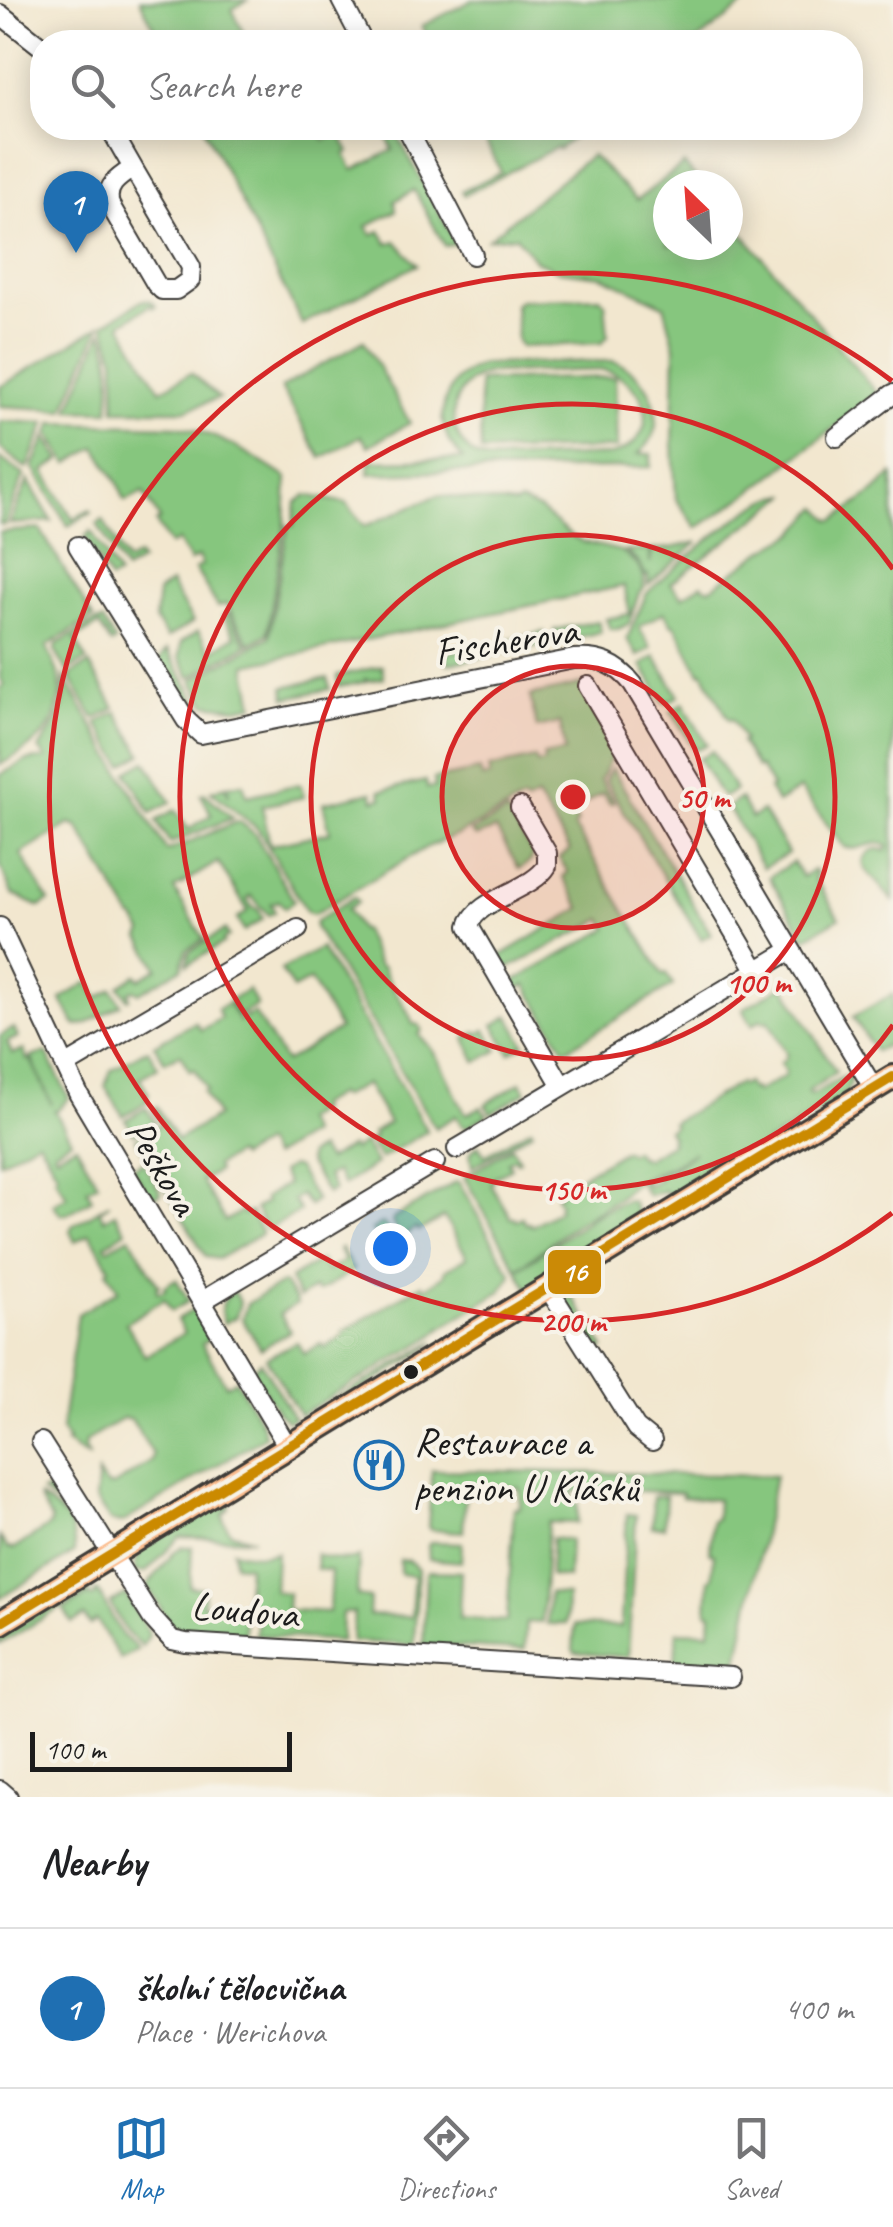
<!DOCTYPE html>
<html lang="en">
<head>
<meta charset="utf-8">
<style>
	:root { --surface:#fff; --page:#f6f6f6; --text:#202124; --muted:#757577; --line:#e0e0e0; --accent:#1f6fb2 }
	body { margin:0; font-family:Caveat,sans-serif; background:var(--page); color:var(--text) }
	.compass { position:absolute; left:653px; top:170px; width:90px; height:90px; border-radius:50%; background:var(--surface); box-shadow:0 5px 25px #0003; rotate:335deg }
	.scale { position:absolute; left:30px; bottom:25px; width:262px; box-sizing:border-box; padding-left:10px; border:5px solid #1c1c1c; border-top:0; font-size:28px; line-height:35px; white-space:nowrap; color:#1c1c1c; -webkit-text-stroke:8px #f7f3e8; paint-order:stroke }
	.you { position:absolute; left:390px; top:1248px; width:35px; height:35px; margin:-25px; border:8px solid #fff; border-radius:50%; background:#1a73e8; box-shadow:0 0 0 15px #1a73e833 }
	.badge { display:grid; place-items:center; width:65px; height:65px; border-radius:50%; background:var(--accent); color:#fff; font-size:32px; font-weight:700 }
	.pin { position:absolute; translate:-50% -82px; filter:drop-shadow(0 2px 5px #0008) }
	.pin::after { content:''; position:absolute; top:52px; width:35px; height:30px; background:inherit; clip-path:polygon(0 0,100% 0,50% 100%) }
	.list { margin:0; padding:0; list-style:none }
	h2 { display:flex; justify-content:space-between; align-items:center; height:130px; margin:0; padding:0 40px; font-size:42px }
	h2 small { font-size:32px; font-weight:400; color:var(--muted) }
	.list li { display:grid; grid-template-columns:65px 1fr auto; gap:30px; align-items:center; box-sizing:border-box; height:160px; padding:0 40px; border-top:2px solid var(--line) }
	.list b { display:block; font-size:38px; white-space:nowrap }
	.list p { margin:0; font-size:32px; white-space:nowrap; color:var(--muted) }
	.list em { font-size:32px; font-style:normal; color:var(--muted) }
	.icon { flex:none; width:55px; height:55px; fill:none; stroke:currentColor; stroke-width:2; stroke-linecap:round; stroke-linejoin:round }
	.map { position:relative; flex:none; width:893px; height:1797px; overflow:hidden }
	.search { position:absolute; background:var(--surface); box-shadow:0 5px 25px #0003; left:30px; right:30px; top:30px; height:110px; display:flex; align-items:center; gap:25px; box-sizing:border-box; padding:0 35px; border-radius:40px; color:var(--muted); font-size:38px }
	.sheet { height:290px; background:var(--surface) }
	nav { display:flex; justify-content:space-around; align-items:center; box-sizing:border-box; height:140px; border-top:2px solid var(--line); background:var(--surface); font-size:28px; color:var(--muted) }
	nav a { display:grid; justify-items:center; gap:5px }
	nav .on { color:var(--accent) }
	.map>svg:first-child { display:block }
	.green { fill:#86c67e; stroke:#51714d; stroke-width:2.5; fill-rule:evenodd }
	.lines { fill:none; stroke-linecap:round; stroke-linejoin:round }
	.minor-casing { stroke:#3c3a37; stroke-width:22 }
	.major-casing { stroke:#3c3a37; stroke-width:28 }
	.minor { stroke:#fff; stroke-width:18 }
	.major { stroke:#fbbb8c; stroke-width:22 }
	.bus-1-casing { stroke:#f7f3e8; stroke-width:18 }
	.bus-1 { stroke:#cb8a06; stroke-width:10 }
	.ring { fill:none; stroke:#d62828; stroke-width:5 }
	.bus-dot { fill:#1c1c1c; stroke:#f7f3e8; stroke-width:4 }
	.labels { text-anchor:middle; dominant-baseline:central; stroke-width:8; stroke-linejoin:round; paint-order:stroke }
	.street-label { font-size:40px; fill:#1c1c1c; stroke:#f7f3e8 }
	.poi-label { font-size:40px; fill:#1c1c1c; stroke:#f7f3e8; text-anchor:start }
	.centre { fill:#d62828; stroke:#f7f3e8; stroke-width:5 }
	.ring-label { font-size:30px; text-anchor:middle; font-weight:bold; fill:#d62828; stroke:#f7f3e8; stroke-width:8; stroke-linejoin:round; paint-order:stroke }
	.line-badge { stroke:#f7f3e8; stroke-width:4 }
	.badge-label { font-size:28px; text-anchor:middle; font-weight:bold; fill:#fff }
</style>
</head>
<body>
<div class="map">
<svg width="893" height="1797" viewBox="0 0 893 1797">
	<rect width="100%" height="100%" fill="#f7f3e8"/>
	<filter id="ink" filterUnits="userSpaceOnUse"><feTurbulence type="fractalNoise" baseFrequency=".01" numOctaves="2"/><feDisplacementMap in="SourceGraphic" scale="20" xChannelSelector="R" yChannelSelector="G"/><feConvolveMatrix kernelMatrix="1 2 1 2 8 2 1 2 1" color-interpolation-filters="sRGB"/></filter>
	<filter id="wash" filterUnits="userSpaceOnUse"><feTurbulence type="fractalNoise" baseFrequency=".0048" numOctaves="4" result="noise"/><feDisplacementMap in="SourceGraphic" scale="40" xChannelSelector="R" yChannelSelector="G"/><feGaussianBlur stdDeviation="2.25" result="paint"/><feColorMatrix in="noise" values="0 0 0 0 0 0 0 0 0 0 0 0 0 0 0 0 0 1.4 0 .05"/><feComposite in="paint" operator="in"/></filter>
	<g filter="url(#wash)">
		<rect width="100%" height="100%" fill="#f2e7cf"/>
		<path class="green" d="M140 0H249L232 9 248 42H161Z
			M473 0H751L696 42H502L497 35 482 42H431L422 26Z
			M204 128H324L319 130 324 140 339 133 349 152 345 154 353 170 393 150 385 133 394 129 456 244 445 246 414 190 395 201 396 211 367 226 372 235 380 231 388 244 396 241 417 265 302 324Z
			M479 128H586L558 149 557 147 464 195 462 191 501 172Z
			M591 155 637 200 684 164 702 185H668V245H728V216L878 394 748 494 697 528 676 499 673 444 675 347 664 305 602 276 560 271 536 261 516 236 488 239Z
			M600 297 605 303 608 336 602 343 521 347 517 341 515 304 520 300Z
			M143 300 151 301 156 306 153 308 150 305 121 324 160 390 191 373 219 398 186 410H115V359L104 324Z
			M100 326 64 410 0 406V387Z
			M102 332C114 357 111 383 109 411L69 410Z
			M364 341 410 423 368 446 361 436 321 458 281 388Z
			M612 361C651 371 675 427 638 454H651V467L369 474 370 461 463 459 449 442 443 424 442 416 445 400 451 388 456 380 469 370 483 364ZM604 370C653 383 663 440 611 455 579 456 548 457 516 458 507 458 494 461 485 459 464 454 452 431 454 411 457 390 469 378 488 373Z
			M615 377 617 448 481 452 479 381Z
			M0 421 46 423 28 467 26 468 0 448Z
			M53 423 178 426C216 432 255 457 287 478L285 523 267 634 250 644 226 604 218 607 195 569 202 565 198 557 190 561 178 541 170 545 156 523 160 520 143 492 125 501 118 483 96 447 68 464 49 433Z
			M46 437 61 460 44 471 73 519 90 510 92 512 68 526 33 467Z
			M0 458 24 475 5 525H0Z
			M893 474V901L865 869 863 862C867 851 875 846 886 851L888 846C871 838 863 853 844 847L800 789 777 803 769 789 772 787 760 767 757 768 741 742 744 740 732 719 729 720 703 672 700 673 675 625H672L664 612 639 627 651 648 638 656 627 639 646 595 649 591C673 570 760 491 787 495L671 583 682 597 702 584 706 588H711L761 552 794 534 819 507 831 520H835L875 491Z
			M28 480 52 521 10 524Z
			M306 495 346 503 365 526 438 495 515 505 520 502 540 510 570 535 583 542 621 551 637 564 644 578V588L639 593 629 624 618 629H610L606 619 630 614 624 586 246 665 254 705 236 708 206 704 192 680 269 637 288 526H293L296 503Z
			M103 520 127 562 138 556 141 561 125 571 97 524Z
			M40 529 93 618 47 646C50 656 56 666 59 676 62 687 60 698 57 709 49 739 25 750 0 765V688L4 685 0 678V532Z
			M91 531 118 575 110 580 85 537Z
			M698 542 648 585V575L646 576 638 562 626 551 650 550V563L652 550 671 548Z
			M170 583 193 622 167 638 155 620 158 592Z
			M228 613 247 645 190 677 179 657 181 642 198 631 211 651 235 636 223 616Z
			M103 621 115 642 111 644 99 625 75 639 87 660 67 671 55 651 57 644 95 622Z
			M598 621 601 632 557 642 554 630Z
			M544 632 546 644 502 653 500 642Z
			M490 644 492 655 448 664 446 653Z
			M167 650 201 708 203 713 200 720 189 711 159 660Z
			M655 656 679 696 666 703 663 701 642 665Z
			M89 664 115 708 97 718 93 717 69 676Z
			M382 666 384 678 369 681 365 679V682L339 687 337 676Z
			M64 677 167 851 239 821 255 834 294 901 285 908 279 901 271 904 275 912 269 915 251 896 247 899 252 907 258 909 263 919 244 931 237 919 248 911 218 862 174 889 204 939 186 950 182 968 139 993 134 990 129 992 130 998 128 999 119 986 136 975 139 979 158 968 140 938 143 932 134 918H132L78 827 70 824 21 854 49 901 40 907 12 894 0 865V775L25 761 46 758 39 749C57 720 65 715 64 677Z
			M328 678 330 689 286 698 284 687Z
			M583 684 616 748 600 780 614 802 610 804 603 793 571 811 578 823 574 826 663 975 666 973 673 985 567 1049 563 1047 526 985 515 990 512 986 516 980 608 929 603 919 511 967H502L497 958 581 908 563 877 568 872 559 858 570 850 537 797 526 803 523 800 457 835 427 847 314 914 307 912 258 829 211 791 225 786 229 796 227 786 243 783 247 796 299 784 301 786 304 797 262 806 270 845 330 832 323 803 372 792 374 800 382 798 380 791 426 781 427 788 435 787 434 779 480 770 482 778 490 776 489 768 535 758 537 764 544 762 543 756 565 752 560 723 537 728 530 696Z
			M683 703 707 744 695 750 671 711Z
			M117 712 142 754 123 765 97 723Z
			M712 751 735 790 724 797 721 796 699 759Z
			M146 761 171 802 151 813 127 772Z
			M612 768 711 934 701 939 605 780Z
			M204 793 233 818 170 843 156 821 175 810 188 829 212 815 201 795Z
			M740 798 751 818 763 811 788 853 763 868 728 807Z
			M507 812 533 854 531 861 519 869 496 829 476 837 471 832Z
			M793 862 802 877 814 870 817 875 814 877 839 918 805 938 769 877Z
			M354 897 358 902 347 909 360 930H363L378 965 383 968C388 987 407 1003 413 1024L419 1025 422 1030 419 1035C442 1056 451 1090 466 1114L481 1107 487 1115 467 1127 462 1126 456 1116 435 1128 315 927 316 921Z
			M225 930 229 936 223 940 224 943 187 965 189 952Z
			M321 948 427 1131 380 1159 369 1141 374 1137 372 1133 389 1123 366 1084 341 1097 338 1094 317 1106 319 1110 303 1120 310 1134 272 1157 264 1143 239 1158 236 1154 216 1166 218 1171 201 1181 225 1221 242 1211 244 1215 250 1212 261 1231V1234L218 1259 206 1257 136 1139 161 1124 153 1109 157 1107 177 1140 217 1116 203 1092 207 1090 194 1069 190 1071 180 1054 165 1062 154 1045 195 1022 201 1030 221 1018 217 1009 228 1003 239 1021 254 1013 285 1062 339 1029 310 980 293 989 281 970Z
			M89 982 98 998 112 989 121 1004 86 1024 76 1026 61 999Z
			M784 985 836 1072 809 1091V1094L811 1095C824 1090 838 1076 851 1076L849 1088 842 1097 678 1197 672 1198 665 1191 648 1195 640 1184 653 1175 643 1181 647 1186 659 1179 656 1174 673 1168 694 1152 677 1163 637 1181 617 1199 574 1225 517 1269 464 1177 512 1147 520 1160 517 1162 514 1158 508 1161 511 1168 492 1179 493 1183 491 1185 511 1218 514 1217 516 1220 522 1217 526 1224 529 1223 532 1226 559 1210 558 1206 560 1204 556 1196 561 1193 559 1190 623 1151 626 1150 629 1153 634 1150 639 1157 642 1156 644 1159 672 1143 670 1139 672 1137 668 1130 674 1126 672 1123 736 1085 739 1083 741 1086 747 1083 751 1090 754 1089 756 1092 785 1076V1070L780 1063 786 1059 785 1056 787 1054 768 1020 764 1022 762 1019 752 1025 743 1009Z
			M248 990 257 1005 239 1016 230 1000Z
			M893 994V1042L875 1051 853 1017Z
			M509 1016 525 1044 510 1053 494 1025Z
			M14 1028 18 1037 7 1042 12 1054 24 1050 27 1060 30 1058 52 1105 31 1057 46 1052 69 1098 57 1111 54 1109 71 1140 54 1151 56 1155 76 1145 98 1183 87 1189 92 1199 67 1214H61L53 1204 67 1196 55 1177 58 1174 38 1140 0 1162V1036Z
			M486 1030 498 1050 477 1062 465 1039 477 1032 478 1034Z
			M148 1049 158 1067 140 1078 149 1094 146 1097 148 1101 123 1116 105 1086 111 1070Z
			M521 1082 526 1092 491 1113 486 1104Z
			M146 1108 155 1122 134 1134 126 1120Z
			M531 1128 533 1131 472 1167 470 1153 478 1145 485 1155Z
			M364 1143 376 1164 343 1185 336 1172 327 1176 334 1190 327 1194 308 1162V1155L319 1149 327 1160 351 1146 353 1150Z
			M143 1162 161 1193 152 1198 133 1170 134 1167Z
			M291 1166 297 1168 316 1201 309 1206 301 1195 293 1200 300 1211 269 1229 266 1228 255 1209 266 1202 264 1198 287 1184 281 1172Z
			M456 1182 459 1183 512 1275 501 1291 441 1328 433 1336 300 1415 266 1358 297 1342 304 1354 321 1344 324 1348 344 1335 343 1332 422 1284 425 1288 445 1275 444 1271 467 1257 444 1217 419 1231 416 1228 400 1238 392 1222 394 1218Z
			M626 1200 632 1201 640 1221 551 1275 543 1276 528 1289 517 1270 598 1213Z
			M110 1203 99 1211 104 1219 115 1213 126 1231 105 1245 107 1249 130 1237 159 1286 156 1288 158 1293 165 1290 164 1286 176 1279 189 1301 172 1311 164 1299 126 1323 145 1356 184 1333 177 1320 194 1309 212 1337 202 1344 226 1385 236 1380 261 1422 265 1436 122 1523 110 1521 95 1499 98 1473 106 1485 113 1486 152 1461 153 1454 131 1419 123 1418 85 1442 84 1449 89 1458 66 1443 68 1441 61 1430 78 1314 118 1290 107 1271 110 1268 90 1234 75 1242 70 1231 72 1226Z
			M383 1223 398 1244 385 1252 372 1230Z
			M341 1248 354 1270 318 1292 315 1288 299 1298 290 1279 320 1260 327 1271 344 1261 339 1250Z
			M282 1283 285 1284 297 1304 280 1314 290 1331 261 1349 242 1319 247 1304Z
			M233 1291 240 1303 236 1317 224 1323C219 1310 222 1299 233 1291Z
			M572 1296 604 1348 596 1353 565 1301Z
			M435 1341 430 1347 312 1421 294 1424Z
			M261 1362 294 1418 288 1421 278 1413 252 1370Z
			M432 1470 775 1476 737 1666 730 1668 675 1665 677 1631 710 1632 711 1613 707 1612 709 1579 712 1578 714 1554 710 1553 712 1520 716 1519 717 1500 682 1497V1493L623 1490 622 1493 573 1491 572 1502 578 1503 577 1523 548 1522 542 1623 526 1622 524 1650 423 1645 426 1573 428 1571 461 1572 459 1618 507 1621 514 1508H520V1488L461 1485 460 1496H465L463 1532 431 1530 428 1527Z
			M52 1488 64 1494 59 1497 64 1505 70 1503 89 1535 84 1536 69 1513 42 1492Z
			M38 1496C63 1514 76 1520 74 1553L0 1598V1537L7 1548 14 1549 49 1526 51 1520Z
			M653 1496H666L664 1527H652Z
			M226 1497 230 1504 229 1508 223 1514 224 1521 230 1532 254 1539 180 1537 146 1572H135L136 1561 141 1550Z
			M627 1514 636 1515 628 1657 575 1653 573 1650 575 1625 621 1627Z
			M552 1538 570 1540 568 1578 550 1576Z
			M430 1542 462 1543 461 1562 429 1559 428 1545Z
			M182 1547H192L190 1587 204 1588 203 1605 245 1607 248 1566 234 1564 233 1550C243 1555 265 1557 276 1552L274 1591 288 1593 287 1610 329 1612 331 1571 317 1569 316 1554C327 1560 349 1562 359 1557L357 1596 370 1598 369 1615 411 1617 414 1576 400 1574V1560L410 1561 418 1569 414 1645 352 1641 354 1613H342L341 1641 255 1635 258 1608 245 1607 244 1635C220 1634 192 1637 171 1625L147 1586 175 1551Z
			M90 1583 92 1589 0 1644V1636Z
			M98 1591 122 1635 138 1649 120 1659 97 1620 90 1625 84 1616 72 1623 64 1610 89 1594 91 1597 96 1595 95 1592Z
			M549 1593 567 1595 566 1624H547Z
			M126 1595 148 1631 149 1636 142 1646 126 1632 110 1603Z"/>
	</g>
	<g filter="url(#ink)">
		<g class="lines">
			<g class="minor-casing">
				<path id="minor" d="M341 0 363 42
					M0 14 42 47
					M110 128 133 168
					M407 128 473 255
					M133 168 191 267 190 280 176 290H162L156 284 110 205C104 186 119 177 133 168Z
					M837 437 893 394
					M78 546 186 720 201 734 574 659C599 657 617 664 633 684L874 1089
					M588 686 757 971
					M520 807 547 853V866C532 891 476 899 469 926L562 1086
					M0 927 79 1095 288 1447
					M65 1066 298 929
					M457 1149 791 950
					M548 1288 636 1428 652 1441
					M202 1301 435 1162
					M41 1442 152 1618 172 1640 186 1643 731 1677
					M0 1790 8 1797"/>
			</g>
			<g class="major-casing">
				<path id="major" d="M0 1623 893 1077"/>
			</g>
			<use href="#minor" class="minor"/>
			<use href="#major" class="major"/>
			<g class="bus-1-casing">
				<path id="bus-1" d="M0 1623 893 1077"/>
			</g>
			<use href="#bus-1" class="bus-1"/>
		</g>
	</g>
	<circle cx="573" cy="797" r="131" fill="#d62828" fill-opacity=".12"/>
	<g class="ring">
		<circle cx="573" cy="797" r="131"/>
		<circle cx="573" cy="797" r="262"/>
		<path d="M893 1025A393 393 0 1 1 893 569"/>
		<path d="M892 1213A524 524 0 1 1 892 381"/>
	</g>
	<defs>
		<g id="restaurant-ring" transform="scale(2.5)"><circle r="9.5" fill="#f7f3e8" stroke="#1f6fb2" stroke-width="1.5"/><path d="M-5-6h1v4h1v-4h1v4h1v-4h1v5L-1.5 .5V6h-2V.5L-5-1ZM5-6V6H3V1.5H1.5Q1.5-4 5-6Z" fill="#1f6fb2"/></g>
	</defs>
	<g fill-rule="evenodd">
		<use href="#restaurant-ring" x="379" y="1465"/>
	</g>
	<circle class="bus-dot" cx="411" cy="1372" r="9"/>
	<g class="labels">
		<g class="street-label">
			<text transform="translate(506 641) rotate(-9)">Fischerova</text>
			<text transform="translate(162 1167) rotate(59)">Peškova</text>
			<text transform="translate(245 1610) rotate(5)">Loudova</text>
		</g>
		<g class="poi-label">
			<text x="414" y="1442">Restaurace a<tspan x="414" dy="46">penzion U Klásků</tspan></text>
		</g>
	</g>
	<circle cx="573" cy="797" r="15" class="centre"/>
	<g class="ring-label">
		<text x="704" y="808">50 m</text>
		<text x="758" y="993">100 m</text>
		<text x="573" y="1200">150 m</text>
		<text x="573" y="1332">200 m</text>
	</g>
	<rect class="line-badge" x="546" y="1248" width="57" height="48" rx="10" fill="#cb8a06"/>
	<g class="badge-label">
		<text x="574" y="1281">16</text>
	</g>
</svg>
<svg class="compass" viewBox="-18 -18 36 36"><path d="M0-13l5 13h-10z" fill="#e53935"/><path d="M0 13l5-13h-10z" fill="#757577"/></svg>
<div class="scale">100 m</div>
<div class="you"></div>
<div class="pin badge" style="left:76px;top:253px">1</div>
<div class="search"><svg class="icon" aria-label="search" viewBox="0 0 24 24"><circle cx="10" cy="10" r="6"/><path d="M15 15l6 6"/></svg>Search here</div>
</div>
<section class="sheet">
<h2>Nearby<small></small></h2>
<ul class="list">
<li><span class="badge">1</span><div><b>školní tělocvična</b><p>Place · Werichova</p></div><em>400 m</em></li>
</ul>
</section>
<nav>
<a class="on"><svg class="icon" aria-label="map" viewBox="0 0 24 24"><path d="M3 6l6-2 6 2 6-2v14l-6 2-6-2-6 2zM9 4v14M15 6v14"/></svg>Map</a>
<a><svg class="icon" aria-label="directions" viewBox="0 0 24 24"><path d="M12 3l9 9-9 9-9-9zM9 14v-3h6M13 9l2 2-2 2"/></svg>Directions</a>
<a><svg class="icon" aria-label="saved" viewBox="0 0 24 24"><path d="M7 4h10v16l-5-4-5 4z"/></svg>Saved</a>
</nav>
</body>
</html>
